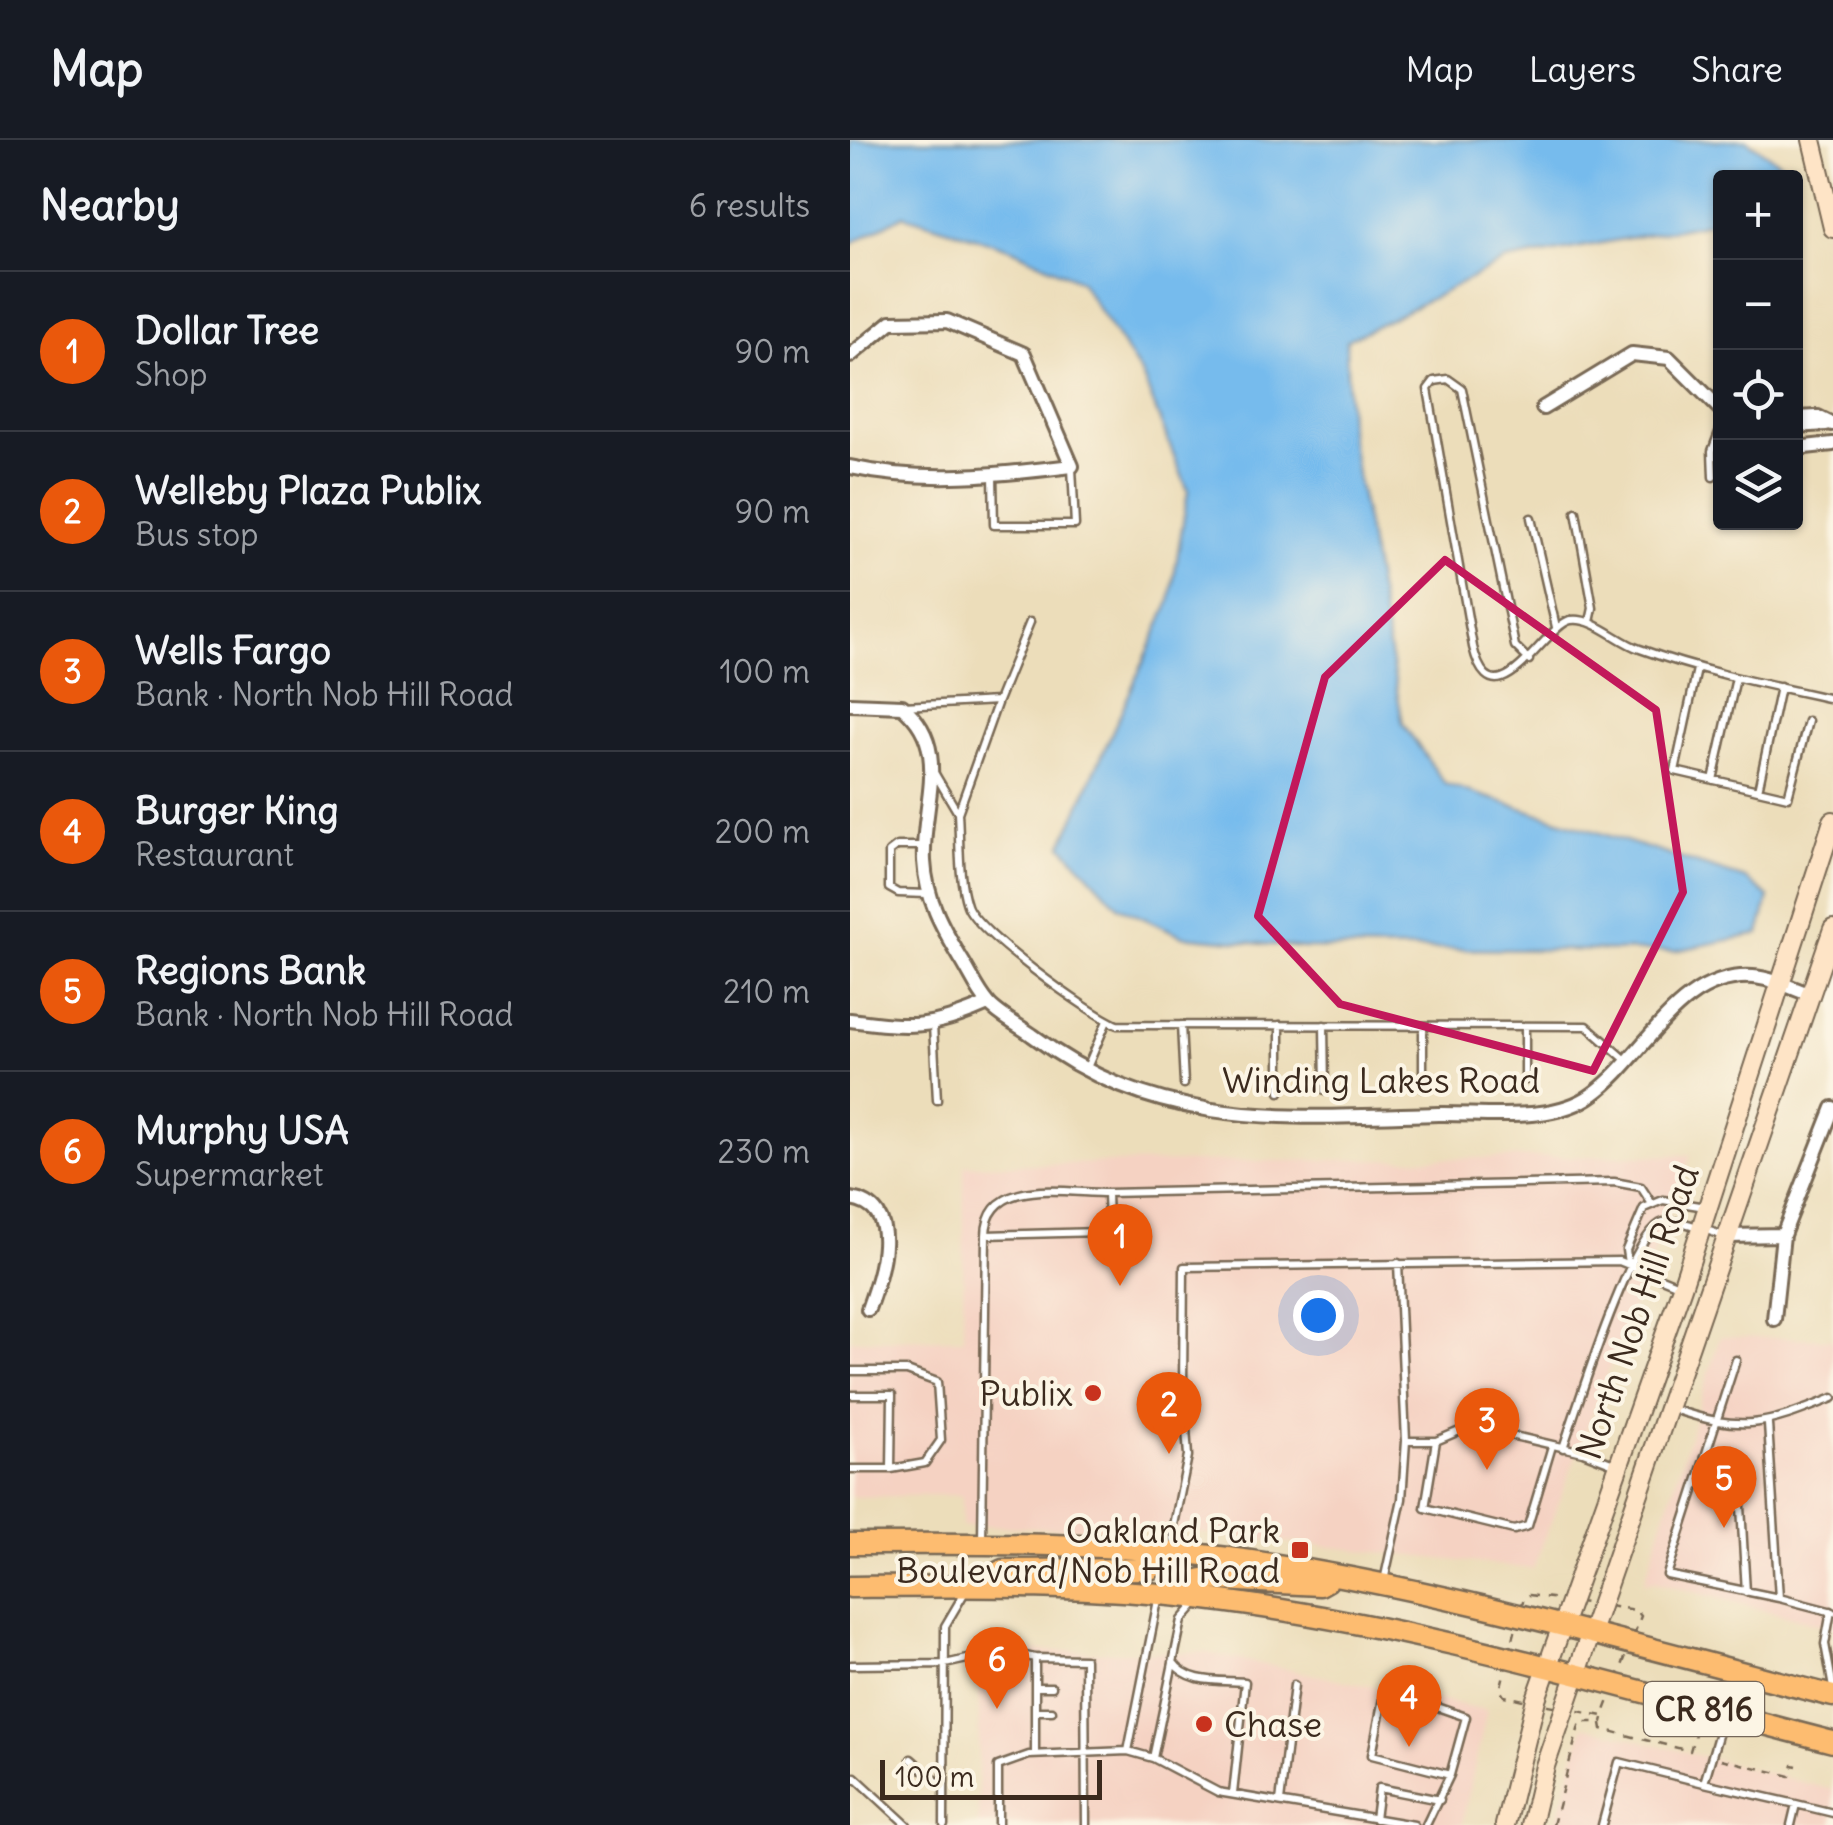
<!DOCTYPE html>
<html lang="en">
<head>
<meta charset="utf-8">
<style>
	:root { --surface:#171b24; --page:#242831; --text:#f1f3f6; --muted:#9ea1a6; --line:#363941; --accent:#ea580c }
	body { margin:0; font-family:Delius,sans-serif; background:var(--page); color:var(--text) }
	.controls { position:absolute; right:30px; top:30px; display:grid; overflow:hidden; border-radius:10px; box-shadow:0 2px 8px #0004 }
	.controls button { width:90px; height:90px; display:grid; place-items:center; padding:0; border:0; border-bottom:2px solid var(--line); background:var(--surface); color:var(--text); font:50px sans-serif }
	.scale { position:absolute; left:30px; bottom:25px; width:222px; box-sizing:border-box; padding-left:10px; border:5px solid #3b2a1e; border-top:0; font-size:28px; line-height:35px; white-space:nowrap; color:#3b2a1e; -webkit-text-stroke:8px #fcf5e5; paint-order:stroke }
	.you { position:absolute; left:468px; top:1175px; width:35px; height:35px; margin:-25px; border:8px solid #fff; border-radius:50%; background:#1a73e8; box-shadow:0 0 0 15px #1a73e833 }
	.badge { display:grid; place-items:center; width:65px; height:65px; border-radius:50%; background:var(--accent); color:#fff; font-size:32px; font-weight:700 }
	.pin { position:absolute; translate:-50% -82px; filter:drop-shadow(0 2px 5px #0008) }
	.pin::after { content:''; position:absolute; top:52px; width:35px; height:30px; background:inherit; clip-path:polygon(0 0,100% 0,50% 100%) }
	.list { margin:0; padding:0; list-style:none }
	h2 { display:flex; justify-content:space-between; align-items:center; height:130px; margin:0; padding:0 40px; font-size:42px }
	h2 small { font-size:32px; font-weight:400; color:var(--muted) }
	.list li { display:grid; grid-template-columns:65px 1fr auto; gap:30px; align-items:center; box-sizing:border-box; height:160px; padding:0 40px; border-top:2px solid var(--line) }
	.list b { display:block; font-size:38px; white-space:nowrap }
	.list p { margin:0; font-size:32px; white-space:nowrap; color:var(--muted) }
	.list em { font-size:32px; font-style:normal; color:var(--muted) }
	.icon { flex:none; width:55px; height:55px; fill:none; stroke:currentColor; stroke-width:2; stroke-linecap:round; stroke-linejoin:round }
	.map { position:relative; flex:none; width:983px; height:1685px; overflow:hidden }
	header { display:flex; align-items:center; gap:60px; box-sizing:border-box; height:140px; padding:0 50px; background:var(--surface); border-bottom:2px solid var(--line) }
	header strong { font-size:48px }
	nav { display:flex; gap:55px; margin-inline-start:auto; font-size:35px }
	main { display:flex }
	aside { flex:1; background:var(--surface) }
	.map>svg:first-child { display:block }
	.built { fill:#f5d2c2 }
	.water { fill:#76bbed; stroke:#587286; stroke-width:2.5 }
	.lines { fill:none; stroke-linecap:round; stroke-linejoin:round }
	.lane-casing { stroke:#796955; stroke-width:11 }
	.street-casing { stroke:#796955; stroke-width:18 }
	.secondary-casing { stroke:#796955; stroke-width:22 }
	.primary-casing { stroke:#796955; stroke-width:25 }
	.path { stroke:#796955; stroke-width:2.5; stroke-dasharray:8 8; stroke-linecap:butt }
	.lane { stroke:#fff; stroke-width:6 }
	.street { stroke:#fff; stroke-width:12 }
	.secondary { stroke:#fee4c6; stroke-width:18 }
	.primary { stroke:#fdbc70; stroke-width:20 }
	.marked { fill:none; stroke:#c2185b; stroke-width:8; stroke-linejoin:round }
	.poi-dot { fill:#c8321e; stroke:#fcf5e5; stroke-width:4 }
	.labels { text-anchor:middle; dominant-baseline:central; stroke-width:8; stroke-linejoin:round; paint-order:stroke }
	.shield { fill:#fcf5e5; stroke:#75675a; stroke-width:2.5 }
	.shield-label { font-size:32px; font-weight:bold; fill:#3b2a1e }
	.street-label { font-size:35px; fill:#3b2a1e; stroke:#fcf5e5 }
	.poi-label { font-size:35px; fill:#3b2a1e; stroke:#fcf5e5; text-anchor:end }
</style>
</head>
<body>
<header>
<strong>Map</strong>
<nav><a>Map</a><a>Layers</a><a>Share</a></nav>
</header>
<main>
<aside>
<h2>Nearby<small>6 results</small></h2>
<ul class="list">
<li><span class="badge">1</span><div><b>Dollar Tree</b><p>Shop</p></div><em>90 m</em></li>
<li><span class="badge">2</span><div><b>Welleby Plaza Publix</b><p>Bus stop</p></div><em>90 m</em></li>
<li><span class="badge">3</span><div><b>Wells Fargo</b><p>Bank · North Nob Hill Road</p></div><em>100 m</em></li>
<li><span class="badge">4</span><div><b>Burger King</b><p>Restaurant</p></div><em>200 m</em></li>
<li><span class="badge">5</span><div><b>Regions Bank</b><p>Bank · North Nob Hill Road</p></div><em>210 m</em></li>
<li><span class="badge">6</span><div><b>Murphy USA</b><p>Supermarket</p></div><em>230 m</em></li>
</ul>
</aside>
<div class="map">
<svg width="983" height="1685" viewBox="0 0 983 1685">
	<rect width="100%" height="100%" fill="#fcf5e5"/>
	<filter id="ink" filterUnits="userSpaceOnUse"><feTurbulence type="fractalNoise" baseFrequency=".01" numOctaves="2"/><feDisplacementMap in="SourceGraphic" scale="20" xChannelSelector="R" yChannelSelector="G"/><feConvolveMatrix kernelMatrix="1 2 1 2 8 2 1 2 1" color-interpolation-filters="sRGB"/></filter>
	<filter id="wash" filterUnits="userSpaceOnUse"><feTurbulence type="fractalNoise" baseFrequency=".0048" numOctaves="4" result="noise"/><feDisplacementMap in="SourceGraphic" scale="40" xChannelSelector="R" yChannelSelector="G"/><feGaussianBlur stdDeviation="2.25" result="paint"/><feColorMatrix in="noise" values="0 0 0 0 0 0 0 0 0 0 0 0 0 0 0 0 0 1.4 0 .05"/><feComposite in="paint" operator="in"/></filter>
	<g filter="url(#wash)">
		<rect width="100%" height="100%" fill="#ecddba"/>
		<path class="built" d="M841 1015 683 1429 323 1390 112 1386V1355L0 1357V1200L113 1199 114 1025Z
			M870 1197 983 1199V1488L802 1441 794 1443Z
			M129 1510 357 1513 637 1570 612 1685H128Z
			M733 1586 983 1650V1685H706Z"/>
		<path class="water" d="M0 0H896L936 27 938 37 871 38 870 81 656 121 496 201 499 290 553 584 595 644 896 739 919 757 909 794 824 811 454 808 333 796 269 767 212 705 320 462 338 351 292 235 230 141 162 109 54 75 0 104Z"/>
	</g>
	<g filter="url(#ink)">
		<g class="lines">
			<g class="lane-casing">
				<path id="lane" d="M143 336 144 385H225L222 328
					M863 337 862 311 871 287
					M726 372 743 468 740 482
					M681 378 706 487
					M679 520 665 506 612 249 598 239 584 241 578 249 623 507C643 591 696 483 721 480 745 477 768 502 790 509 853 532 918 545 983 559
					M847 529 825 631 908 650 930 547
					M53 566 148 561 180 482
					M85 634 108 673 148 561
					M863 640 886 538
					M908 650 938 657 958 581
					M108 673C110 702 108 738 117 765 125 791 240 874 267 885L737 886 776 920
					M73 706H47L39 712V748L48 753 77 754
					M83 885 87 960
					M331 885 334 944
					M430 885V952
					M474 885 475 951
					M675 886V940
					M236 930 257 881
					M573 948V886
					M257 1053 764 1042 791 1047 802 1064
					M548 1123 556 1301
					M778 1123 776 1110 794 1068 813 1060 855 1067
					M886 1220 817 1435 929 1458
					M0 1231H57L87 1242 91 1300 75 1323 41 1329
					M0 1255H42L41 1329H0
					M820 1268C893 1293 913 1286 983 1258
					M918 1284 929 1458 983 1472
					M586 1301 575 1368 664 1390 678 1386 702 1306
					M713 1308C726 1271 782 1089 813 1082 830 1078 857 1091 874 1096
					M852 1334 890 1349 896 1452
					M132 1402 136 1095C137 1036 215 1053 257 1053L258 1084 250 1092 136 1095
					M325 1406 323 1390 338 1316 333 1247 334 1127 769 1121 831 1146
					M534 1441 552 1359 556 1301H586L621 1286 733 1312 769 1326
					M981 1471 975 1504 983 1548
					M323 1522C338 1544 370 1540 395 1542L383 1654
					M1 1525 95 1524 153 1511 185 1518
					M185 1547H202
					M185 1571H202
					M278 1611 309 1455
					M185 1614V1518L235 1519 236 1685
					M303 1618 332 1480 346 1464
					M61 1619 93 1647
					M0 1642 5 1637 57 1685
					M854 1643 946 1664 941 1685
					M430 1662 444 1545
					M946 1664 983 1673
					M525 1679 529 1648 590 1660
					M94 1685 95 1486 115 1452
					M148 1685V1626L179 1615 278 1611 303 1618 368 1652 564 1685
					M576 1685 600 1635 616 1577 573 1562 533 1558 522 1615 600 1635
					M752 1685 769 1622 854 1643 874 1575"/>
			</g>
			<g class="street-casing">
				<path id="street" d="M0 216 41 182 97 181 174 214 222 326C148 335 73 343 0 327
					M693 268 782 214 819 218 871 270
					M946 278 968 277 982 284
					M946 286 976 284
					M946 308 983 304
					M0 564 52 566C103 608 71 665 74 721 76 759 92 787 111 819 120 833 128 852 139 864 150 876 168 885 182 895 309 991 437 978 588 974 635 973 703 984 743 954 796 916 827 833 903 837 922 838 944 849 961 855
					M0 880C60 888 82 889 138 864
					M0 1059C55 1066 30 1135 18 1169
					M877 1096 933 1095
					M924 1179 933 1095 983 968"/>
			</g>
			<g class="secondary-casing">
				<path id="secondary" d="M962 0 983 88
					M655 1685 686 1559 832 1147 983 681
					M681 1685 695 1626 983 789"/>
			</g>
			<g class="primary-casing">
				<path id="primary" d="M0 1404C134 1403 268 1402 401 1421 598 1450 790 1507 983 1556
					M127 1443 153 1430 300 1429 325 1412
					M0 1447C118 1446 238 1444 356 1459 568 1485 776 1549 983 1602
					M319 1451 352 1439 470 1445 477 1441"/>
			</g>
			<path class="path" d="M679 1455 786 1470 791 1476 753 1576 654 1556 650 1550 674 1457Z
				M751 1583 752 1589 840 1611 847 1587
				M871 1619 940 1636 943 1625 947 1626
				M703 1685 730 1582H752L753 1578"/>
			<use href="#lane" class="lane"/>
			<use href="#street" class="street"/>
			<use href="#secondary" class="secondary"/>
			<use href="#primary" class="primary"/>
		</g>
	</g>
	<path class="marked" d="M595 420 806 570 833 752 743 931 490 864 408 776 475 537Z"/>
	<g class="poi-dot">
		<circle cx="243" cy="1253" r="10"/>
		<rect x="440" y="1400" width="20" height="20" rx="5"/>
		<circle cx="354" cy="1584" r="10"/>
	</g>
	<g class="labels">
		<rect class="shield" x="794" y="1542" width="120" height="54" rx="8"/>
		<g class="shield-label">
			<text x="854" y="1569">CR 816</text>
		</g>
		<g class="street-label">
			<text x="531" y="940">Winding Lakes Road</text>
			<text transform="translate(787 1172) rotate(-71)">North Nob Hill Road</text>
		</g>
		<g class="poi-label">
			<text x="223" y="1253">Publix</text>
			<text x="430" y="1390">Oakland Park<tspan x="430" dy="40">Boulevard/Nob Hill Road</tspan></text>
			<text x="374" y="1584" text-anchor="start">Chase</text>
		</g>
	</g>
</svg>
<div class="controls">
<button>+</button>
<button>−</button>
<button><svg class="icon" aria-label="locate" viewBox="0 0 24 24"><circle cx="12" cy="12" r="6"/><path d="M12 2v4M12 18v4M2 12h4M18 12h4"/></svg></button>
<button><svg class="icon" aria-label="layers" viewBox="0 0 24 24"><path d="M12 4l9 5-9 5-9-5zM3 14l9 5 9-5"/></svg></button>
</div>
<div class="scale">100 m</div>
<div class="you"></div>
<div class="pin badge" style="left:270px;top:1146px">1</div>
<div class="pin badge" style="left:319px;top:1314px">2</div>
<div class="pin badge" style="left:637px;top:1330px">3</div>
<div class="pin badge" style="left:559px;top:1607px">4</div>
<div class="pin badge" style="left:874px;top:1388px">5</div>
<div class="pin badge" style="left:147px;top:1569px">6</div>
</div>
</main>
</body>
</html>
